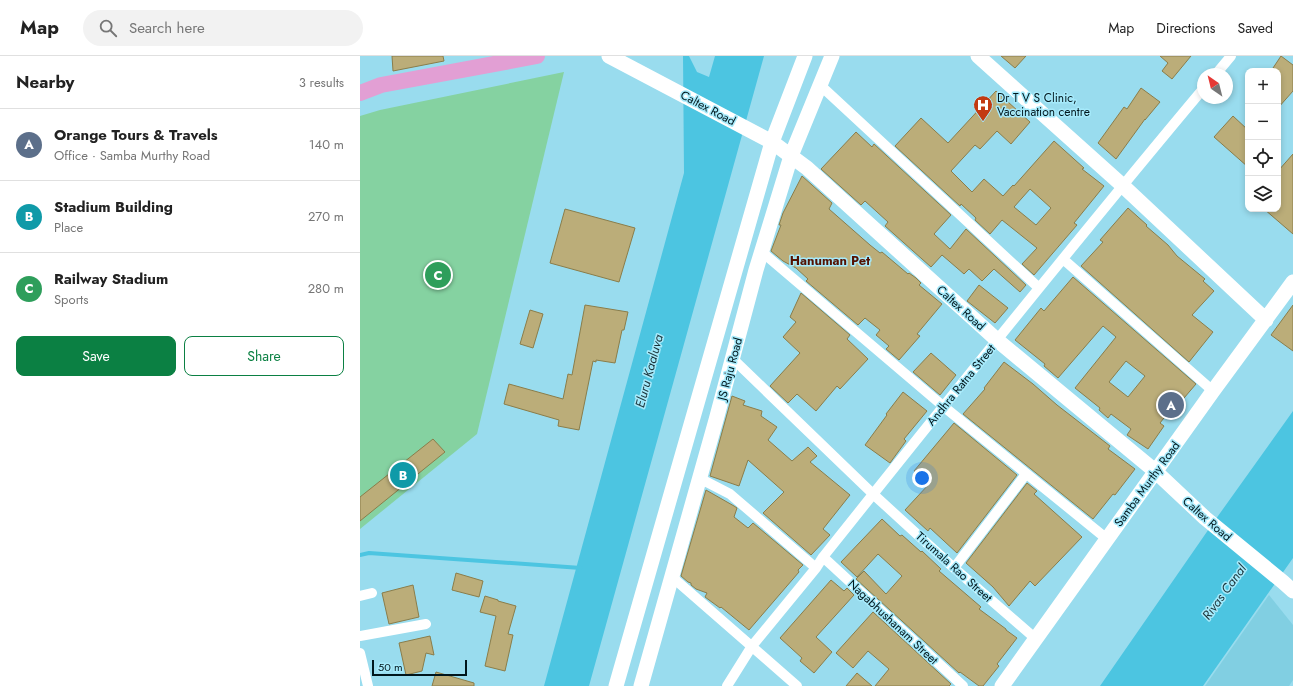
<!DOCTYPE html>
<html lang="en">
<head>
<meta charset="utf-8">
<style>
	:root { --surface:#fff; --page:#f2f2f2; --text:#222; --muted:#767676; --line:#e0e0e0; --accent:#0b8043 }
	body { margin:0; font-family:Jost,sans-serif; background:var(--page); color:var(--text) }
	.controls { position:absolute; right:12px; top:12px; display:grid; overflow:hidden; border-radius:8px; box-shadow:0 2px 6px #0003 }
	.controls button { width:36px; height:36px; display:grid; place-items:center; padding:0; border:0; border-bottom:1px solid var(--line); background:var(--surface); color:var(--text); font:20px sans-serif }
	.compass { position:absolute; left:837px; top:12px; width:36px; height:36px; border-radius:50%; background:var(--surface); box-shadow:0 2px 6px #0003; rotate:325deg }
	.scale { position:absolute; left:12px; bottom:10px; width:95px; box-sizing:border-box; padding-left:4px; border:2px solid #00161c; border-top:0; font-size:11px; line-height:14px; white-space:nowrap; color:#00161c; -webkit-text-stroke:3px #a6eafb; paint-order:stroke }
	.you { position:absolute; left:562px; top:422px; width:14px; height:14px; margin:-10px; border:3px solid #fff; border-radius:50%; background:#1a73e8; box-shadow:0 0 0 6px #1a73e833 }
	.badge { display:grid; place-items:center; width:26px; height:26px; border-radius:50%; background:var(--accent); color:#fff; font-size:13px; font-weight:700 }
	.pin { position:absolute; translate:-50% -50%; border:2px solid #fff; box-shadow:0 1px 4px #0006 }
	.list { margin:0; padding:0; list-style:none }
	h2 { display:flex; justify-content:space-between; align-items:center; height:52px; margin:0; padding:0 16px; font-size:17px }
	h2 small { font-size:13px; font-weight:400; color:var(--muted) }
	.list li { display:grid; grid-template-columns:26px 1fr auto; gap:12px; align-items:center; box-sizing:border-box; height:72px; padding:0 16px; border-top:1px solid var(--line) }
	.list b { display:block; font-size:15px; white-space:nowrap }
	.list p { margin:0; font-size:13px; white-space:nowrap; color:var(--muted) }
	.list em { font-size:13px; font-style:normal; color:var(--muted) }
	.actions { display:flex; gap:8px; padding:12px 16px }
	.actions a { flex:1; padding:9px 0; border:1px solid var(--accent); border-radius:8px; text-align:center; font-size:14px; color:var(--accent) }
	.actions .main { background:var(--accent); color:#fff }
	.icon { flex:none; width:22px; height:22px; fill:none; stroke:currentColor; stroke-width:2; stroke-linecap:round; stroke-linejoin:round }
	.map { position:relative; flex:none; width:933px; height:630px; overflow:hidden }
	header { display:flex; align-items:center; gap:24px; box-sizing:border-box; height:56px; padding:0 20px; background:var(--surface); border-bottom:1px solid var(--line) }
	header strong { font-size:19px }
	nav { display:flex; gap:22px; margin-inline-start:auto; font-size:14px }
	.search { width:280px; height:36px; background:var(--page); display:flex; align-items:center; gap:10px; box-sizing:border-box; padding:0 14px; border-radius:22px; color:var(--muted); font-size:15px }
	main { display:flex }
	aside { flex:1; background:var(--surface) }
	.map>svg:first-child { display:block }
	.built { fill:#81cfe2 }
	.green { fill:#85d2a1 }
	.water { fill:#4cc5e1 }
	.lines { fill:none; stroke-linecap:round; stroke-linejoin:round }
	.stream { stroke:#4cc5e1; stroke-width:4 }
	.building { fill:#bbad79; stroke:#8a7d4a; fill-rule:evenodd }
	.street { stroke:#fff; stroke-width:10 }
	.secondary { stroke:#fff; stroke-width:15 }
	.primary { stroke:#e29fd4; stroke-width:16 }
	.labels { text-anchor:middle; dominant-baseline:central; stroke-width:3; stroke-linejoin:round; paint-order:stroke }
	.poi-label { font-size:12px; fill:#00161c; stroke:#a6eafb; text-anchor:start }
	.street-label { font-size:12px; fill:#00161c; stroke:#a6eafb }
	.neighbourhood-label { font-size:13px; font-weight:bold; fill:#541202; stroke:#a6eafb }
	.water-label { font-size:13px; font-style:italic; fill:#1a343a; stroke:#a6eafb }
</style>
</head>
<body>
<header>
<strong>Map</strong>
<div class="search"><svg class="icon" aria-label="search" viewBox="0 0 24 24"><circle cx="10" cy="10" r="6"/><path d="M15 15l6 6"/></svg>Search here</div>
<nav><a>Map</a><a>Directions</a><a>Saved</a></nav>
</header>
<main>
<aside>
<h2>Nearby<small>3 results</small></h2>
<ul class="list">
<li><span class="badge" style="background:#5c6f8a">A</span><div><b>Orange Tours &amp; Travels</b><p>Office · Samba Murthy Road</p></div><em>140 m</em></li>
<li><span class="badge" style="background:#0f9aa8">B</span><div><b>Stadium Building</b><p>Place</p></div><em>270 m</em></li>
<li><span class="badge" style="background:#2e9e5b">C</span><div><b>Railway Stadium</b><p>Sports</p></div><em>280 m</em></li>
</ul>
<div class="actions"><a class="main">Save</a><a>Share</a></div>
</aside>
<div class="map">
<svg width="933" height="630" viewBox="0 0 933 630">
	<rect width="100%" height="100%" fill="#99dcee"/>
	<path class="built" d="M909 539 933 569V624L929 630H845Z"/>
	<path class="green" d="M204 16 117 378 0 473V60L20 54Z"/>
	<path class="water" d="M323 0H329L337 16 349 21 355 0H404L229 630H184L324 117Z
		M933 355V502L843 630H740L853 467Z"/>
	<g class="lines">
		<path class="stream" d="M0 499 9 497 221 512"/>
	</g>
	<path class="building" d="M32 0H83L84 5 33 15Z
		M641 0H666L655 12Z
		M800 0H831L812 23 802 15 808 7Z
		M921 0 933 9V35L918 52V15L913 12Z
		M781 32 800 46 785 64V63L756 103 738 87 764 51 767 53Z
		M636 35 670 66 651 88 637 75 620 93 615 89 591 115 612 136 624 123 643 140 653 129 654 130 694 85 724 112 722 113 744 130 714 167 717 169 674 219 662 208 677 192 642 164 630 178 615 164 616 162 601 148 600 150 535 90 561 62 588 87ZM670 133 691 152 676 169 654 151Z
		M873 60 888 74V111L854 81Z
		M496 76 512 91 514 88 591 159 574 178 590 193 606 173 666 229 660 236 634 213 622 225 609 213 604 218 582 199 571 211 525 170 528 166 505 145 501 149 461 113Z
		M933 98V178L904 153H918V115Z
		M442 120 472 147 469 153 510 189 520 197 522 196 548 218 549 217 556 222 561 227 559 229 582 248 557 278 560 280 539 304 526 293 529 290 516 279 520 274 505 262 498 269 446 225 448 223 436 212 423 205 411 195 421 169H419L423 157Z
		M768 152 787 169 786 170 808 189 817 200 845 223 843 225 854 235 832 259 853 276 829 306 721 210 743 186 740 184Z
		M205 153 275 172 259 226 190 207Z
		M713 221 836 328 824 342 821 340 800 367 804 370 788 393 767 379 771 373 751 358 748 362 739 354 740 352 715 332 756 281 743 270 698 322 684 310 685 308 655 284 681 252 684 255ZM766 305 785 320 768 341 749 326Z
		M619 229 648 252 635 267 607 245Z
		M441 237 490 279 487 283 508 303 480 333 477 330 456 355 437 338 428 347 410 330 440 297 423 281 436 266 430 261Z
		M225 249 268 256 264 274H262L255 307 236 304V306L233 305 219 374 198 370 199 364 144 348 149 328 203 343 208 318 212 319Z
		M933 249V295L911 279Z
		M170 254 183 258 173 292 160 288Z
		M571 297 596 319 580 339 553 316Z
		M644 306 673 328 697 349 750 390 748 393 775 413 755 439 753 438 733 463 603 358 625 333 624 332Z
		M543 336 567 355 544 383 546 385 530 407 505 389 527 359 526 358Z
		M372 340 385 345 383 349 402 355 401 360 417 371 408 384 432 405 448 391 457 400 450 406 490 439 463 473 470 479 451 499 403 457 424 436 388 404 379 430 350 420Z
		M594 367 657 419 597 497 570 472 568 475 545 454 569 428 554 415Z
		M73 383 85 396 0 465V441Z
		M667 427 677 435 674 438 722 481 675 530 670 525 649 550 633 531 606 507Z
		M346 434 374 450 377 452 374 461 388 472 393 467 443 509 438 514 439 516 389 574 361 551 360 552 345 541 347 537 336 533 331 529V527L328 526 321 520Z
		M522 463 540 480 542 479 561 496 562 495 581 513 579 515 621 551 619 553 646 573V574L657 582 637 608 639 610 623 630H619L600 616 599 617 496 523 504 515 526 538 542 520 518 498 497 521 481 506Z
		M96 517 123 525 119 541 92 534Z
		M471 524 484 535 487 532 494 539 456 581 472 596 454 617 440 605 442 602 420 582Z
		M53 529 59 561 29 568 22 537Z
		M125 540 138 544V545L156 550 148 578 153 579 145 615 125 610 136 560 120 556Z
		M513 556 591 628 589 630H515L529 613 508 595 493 612 476 597Z
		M70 580 74 599 66 597 62 615 46 619 39 587Z
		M76 616 114 627V630H72Z
		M497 617 512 630H486Z"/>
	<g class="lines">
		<path class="street" d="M856 18 871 0
			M460 29 679 232
			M402 196 583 350 747 483
			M703 203 853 335
			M372 302 513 438 594 512 676 583
			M339 422 370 438 456 512
			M463 501 603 630
			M594 512 666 418
			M311 520 437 630
			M0 540 12 537
			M0 580 66 568
			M0 597 8 630
			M367 630 392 590 456 512 463 501C588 344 714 187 843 33"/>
		<path class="secondary" d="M249 0 412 86 447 112 637 284 795 415 845 462 923 526 933 535
			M618 0 762 129 906 264
			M256 630 412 86 445 0
			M281 630 356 364 396 214 431 100 472 0
			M642 630 853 335 933 226"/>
		<path class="primary" d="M0 37 21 29 177 0"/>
	</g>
	<defs>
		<g id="hospital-pin" transform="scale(1)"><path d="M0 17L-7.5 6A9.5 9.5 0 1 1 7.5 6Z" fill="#c33a12" stroke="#a6eafb"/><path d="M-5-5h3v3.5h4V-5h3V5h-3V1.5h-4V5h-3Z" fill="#fff"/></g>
	</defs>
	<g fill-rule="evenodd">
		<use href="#hospital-pin" x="623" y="49"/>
	</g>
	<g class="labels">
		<g class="poi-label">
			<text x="637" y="42">Dr T V S Clinic,<tspan x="637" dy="14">Vaccination centre</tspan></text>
		</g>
		<g class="street-label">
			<text transform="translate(348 52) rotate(28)">Caltex Road</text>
			<text transform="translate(601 252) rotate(42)">Caltex Road</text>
			<text transform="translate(370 313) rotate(-75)">JS Raju Road</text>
			<text transform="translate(601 329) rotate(-51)">Andhra Ratna Street</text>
			<text transform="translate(787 428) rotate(-54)">Samba Murthy Road</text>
			<text transform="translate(847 463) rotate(41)">Caltex Road</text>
			<text transform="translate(594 511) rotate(42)">Tirumala Rao Street</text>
			<text transform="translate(533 566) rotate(43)">Nagabhushanam Street</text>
		</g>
		<g class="neighbourhood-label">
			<text x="470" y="204">Hanuman Pet</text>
		</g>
		<g class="water-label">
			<text transform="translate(289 315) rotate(-75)">Eluru Kaaluva</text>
			<text transform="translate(864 536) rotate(-54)">Rivas Canal</text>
		</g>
	</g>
</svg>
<div class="controls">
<button>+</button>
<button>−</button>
<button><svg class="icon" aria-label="locate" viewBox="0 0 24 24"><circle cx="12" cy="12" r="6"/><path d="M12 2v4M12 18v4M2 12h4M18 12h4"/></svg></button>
<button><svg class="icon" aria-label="layers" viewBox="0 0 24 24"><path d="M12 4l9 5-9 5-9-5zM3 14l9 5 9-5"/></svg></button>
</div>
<svg class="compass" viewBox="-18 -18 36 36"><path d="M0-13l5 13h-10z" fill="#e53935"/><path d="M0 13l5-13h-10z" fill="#767676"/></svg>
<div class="scale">50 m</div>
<div class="you"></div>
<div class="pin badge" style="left:811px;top:349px;background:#5c6f8a">A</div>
<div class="pin badge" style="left:43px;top:419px;background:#0f9aa8">B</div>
<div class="pin badge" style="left:78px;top:219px;background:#2e9e5b">C</div>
</div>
</main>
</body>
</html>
